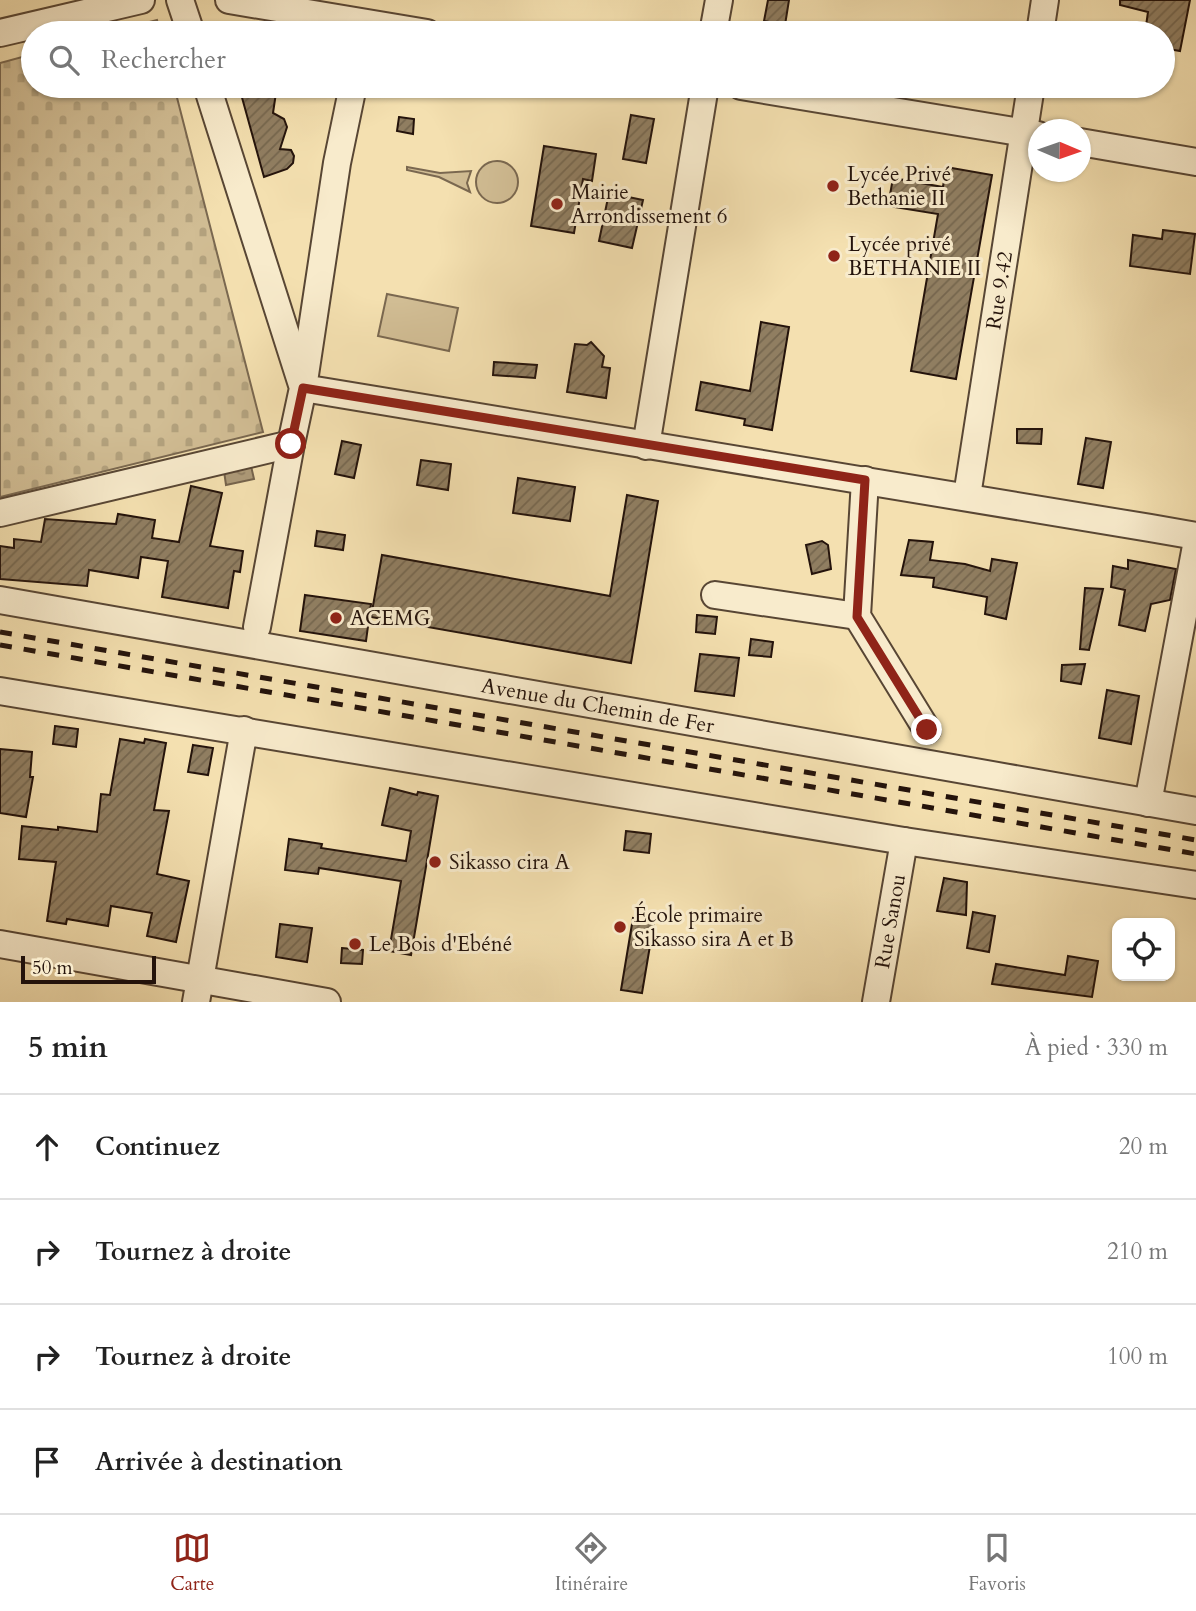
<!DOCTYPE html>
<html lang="fr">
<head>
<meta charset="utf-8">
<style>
	:root { --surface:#fff; --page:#f2f2f2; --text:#222; --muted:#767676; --line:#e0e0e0; --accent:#8f2418 }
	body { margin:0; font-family:Cardo,serif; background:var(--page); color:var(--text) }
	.controls { position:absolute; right:21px; bottom:21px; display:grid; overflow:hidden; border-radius:14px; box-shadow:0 2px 5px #0004 }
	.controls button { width:63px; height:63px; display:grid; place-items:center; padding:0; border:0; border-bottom:2px solid var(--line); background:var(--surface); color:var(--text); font:35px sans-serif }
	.compass { position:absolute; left:1028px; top:119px; width:63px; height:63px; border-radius:50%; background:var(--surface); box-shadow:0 2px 5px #0004; rotate:92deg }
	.scale { position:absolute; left:21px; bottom:18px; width:135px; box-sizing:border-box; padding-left:7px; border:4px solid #24130b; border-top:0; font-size:19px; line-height:24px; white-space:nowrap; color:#24130b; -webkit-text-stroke:5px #f8ebcc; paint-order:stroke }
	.stop { position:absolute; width:21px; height:21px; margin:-16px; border:5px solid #8f2418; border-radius:50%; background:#fff }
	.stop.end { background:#8f2418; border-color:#fff; box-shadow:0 2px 7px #0008 }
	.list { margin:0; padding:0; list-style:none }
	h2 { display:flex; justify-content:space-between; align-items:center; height:91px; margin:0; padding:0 28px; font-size:30px }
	h2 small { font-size:23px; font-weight:400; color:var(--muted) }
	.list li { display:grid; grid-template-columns:46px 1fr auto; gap:21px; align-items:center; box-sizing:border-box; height:105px; padding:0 28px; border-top:2px solid var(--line) }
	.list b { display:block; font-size:26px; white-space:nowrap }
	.list em { font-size:23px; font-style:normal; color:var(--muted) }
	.icon { flex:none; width:38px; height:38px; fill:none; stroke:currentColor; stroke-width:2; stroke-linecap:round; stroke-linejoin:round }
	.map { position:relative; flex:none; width:1196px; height:1002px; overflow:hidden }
	.search { position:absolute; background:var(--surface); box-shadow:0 2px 5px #0004; left:21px; right:21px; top:21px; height:77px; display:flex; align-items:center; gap:18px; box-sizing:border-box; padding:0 24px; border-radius:38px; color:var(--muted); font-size:26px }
	.sheet { height:511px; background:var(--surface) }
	nav { display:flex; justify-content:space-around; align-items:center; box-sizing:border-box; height:98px; border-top:2px solid var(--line); background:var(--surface); font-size:19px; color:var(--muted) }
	nav a { display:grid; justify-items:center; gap:4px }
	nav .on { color:var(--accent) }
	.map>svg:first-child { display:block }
	.cemetery { fill:url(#cemetery-stones); stroke:#7a6850; stroke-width:2 }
	.green { fill:#d1bd94; stroke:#7a6850; stroke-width:2 }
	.water { fill:url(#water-ripples); stroke:#76644c; stroke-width:2 }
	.building { fill:url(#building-hatch); stroke:#24130b; stroke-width:2 }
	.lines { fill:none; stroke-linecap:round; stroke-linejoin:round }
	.minor-casing { stroke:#584634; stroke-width:30 }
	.minor { stroke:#f8ebcc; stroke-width:26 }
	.rail { stroke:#24130b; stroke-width:5; stroke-dasharray:12 12; stroke-linecap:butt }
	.route { stroke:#8f2418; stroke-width:9 }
	.poi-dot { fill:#8f2418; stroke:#f8ebcc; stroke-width:2.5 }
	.labels { text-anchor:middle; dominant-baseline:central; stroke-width:6; stroke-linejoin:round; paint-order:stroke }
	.poi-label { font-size:21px; fill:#24130b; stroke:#f8ebcc; text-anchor:start }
	.street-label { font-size:21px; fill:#24130b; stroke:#f8ebcc }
</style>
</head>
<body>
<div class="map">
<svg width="1196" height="1002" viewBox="0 0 1196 1002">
	<defs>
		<pattern id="cemetery-stones" width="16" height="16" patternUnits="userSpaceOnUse" patternTransform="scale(1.75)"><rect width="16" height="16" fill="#d1bd94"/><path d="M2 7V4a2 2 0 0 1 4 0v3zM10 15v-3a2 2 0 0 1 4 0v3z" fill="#b3a27e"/></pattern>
		<pattern id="water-ripples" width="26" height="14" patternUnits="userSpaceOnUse" patternTransform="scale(1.75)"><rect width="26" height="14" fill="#ad9a78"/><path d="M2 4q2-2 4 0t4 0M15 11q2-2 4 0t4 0" fill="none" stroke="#8d7c61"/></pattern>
		<pattern id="building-hatch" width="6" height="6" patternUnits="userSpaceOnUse" patternTransform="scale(1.75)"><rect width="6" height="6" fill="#907e61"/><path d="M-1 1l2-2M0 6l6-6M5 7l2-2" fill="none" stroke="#75664e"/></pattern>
	</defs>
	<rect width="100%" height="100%" fill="#f4e0b0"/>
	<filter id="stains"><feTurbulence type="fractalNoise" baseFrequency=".00286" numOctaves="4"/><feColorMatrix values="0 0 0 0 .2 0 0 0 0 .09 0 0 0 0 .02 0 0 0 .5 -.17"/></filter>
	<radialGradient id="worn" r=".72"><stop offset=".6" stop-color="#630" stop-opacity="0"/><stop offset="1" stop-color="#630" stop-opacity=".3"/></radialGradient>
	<path class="cemetery" d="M157 20 160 33H108Z
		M33 54V86H174L263 432 0 497V63Z"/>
	<path class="green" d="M476 182a21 21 0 1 1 42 0a21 21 0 1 1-42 0Z
		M407 167 440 173 471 171 467 183 470 192 439 177 407 170Z
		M387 294 458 308 449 351 378 336Z"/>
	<path class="water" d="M251 466 254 479 226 485 224 471Z"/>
	<path class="building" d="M768 0H789L785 25 764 21Z
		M1120 0H1190L1180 51 1163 48V33H1145L1148 12 1120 5Z
		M245 86H277L273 113 284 119 287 127 280 149 291 150 294 156 293 163 287 169 264 177 241 94 244 93Z
		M631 115 654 119 646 163 623 159Z
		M399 117 414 119 413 134 397 131Z
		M544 146 596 154 592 181 583 179 574 233 531 226Z
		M946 167 992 175 956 379 911 371 938 214 888 206 893 178 943 187Z
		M609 193 643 200 632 248 599 241Z
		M1163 230 1195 234 1190 274 1130 266 1133 235 1162 239Z
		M761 322 789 327 772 430 744 425 745 419 696 410 701 382 750 391Z
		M591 342 604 356 602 367 610 368 606 398 567 392 575 344 587 345Z
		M494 362 537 365 535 378 493 375Z
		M1017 429H1042L1041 444 1017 443Z
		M1086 438 1111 442 1103 488 1078 484Z
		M342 441 361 445 354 478 335 474Z
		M421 460 451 464 448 490 417 485Z
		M518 478 575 487 570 521 513 513Z
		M191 486 222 493 210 546 243 551 240 572 234 571 228 608 162 597 168 561 141 557 138 578 89 570 87 586 0 579V546L14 548V539L41 542 45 519 116 524 118 514 155 520 152 538 179 542Z
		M627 495 658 501 631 663 371 617 382 555 610 596Z
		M317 531 345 535 343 550 315 546Z
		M909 540 933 542 930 560 965 564 990 571 992 559 1017 563 1006 619 985 614 987 597 933 587 934 578 901 575Z
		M822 541 828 545 831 569 812 574 806 545Z
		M1128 560 1176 569 1170 600 1151 604 1145 631 1119 625 1125 590 1111 587 1113 566 1128 569Z
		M1085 588 1103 589 1089 650 1080 649Z
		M305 595 371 604 366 641 300 631Z
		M697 615 717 617 715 634 696 632Z
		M751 639 773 642 771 657 749 655Z
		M700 654 739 658 734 696 695 691Z
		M1085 664 1081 684 1061 681 1062 665Z
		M1107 690 1139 696 1131 744 1099 738Z
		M55 726 78 729 76 747 53 744Z
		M120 739 144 743 145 739 166 743 154 810 169 811 157 874 189 881 176 942 147 936 152 913 111 906 108 926 67 919 66 924 47 921 56 862 19 859 22 826 58 830V827L97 832 101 794 110 795Z
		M193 745 213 748 208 775 188 772Z
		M0 749 32 752 30 777H33L26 817 0 813Z
		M390 788 417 795 418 792 438 796 411 955 389 951 401 881 319 868 318 874 285 870 289 839 322 844 321 848 406 861 411 831 382 825Z
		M626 831 651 834 649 853 624 850Z
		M944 878 967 882 966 915 937 911Z
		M973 912 995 916 989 952 967 948Z
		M633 918 654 922 642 993 621 990Z
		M280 924 312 928 307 962 276 957Z
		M342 948 363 950 362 964 341 963Z
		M1068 956 1098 961 1092 997 992 984 996 964 1065 975Z"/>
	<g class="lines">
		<g class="minor-casing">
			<g id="minor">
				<path d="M180 0 191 33"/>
				<path d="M229 0 427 33"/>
				<path d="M0 33 141 0"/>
				<path d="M713 33 719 0"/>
				<path d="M1040 33 1045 0"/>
				<path d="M207 86 303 388 291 444 257 627"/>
				<path d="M353 86 337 163 303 388C601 438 899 484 1196 536"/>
				<path d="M741 86 1038 135"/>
				<path d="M1080 142 1196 162"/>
				<path d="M646 446 705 86"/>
				<path d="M865 480 857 616 927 730"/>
				<path id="s1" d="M967 496 1031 86"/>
				<path d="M0 513 291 444"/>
				<path d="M715 595 857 616"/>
				<path id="s2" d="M0 600 1196 811"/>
				<path d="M0 691 904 841 1196 885"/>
				<path d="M1148 803 1196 546"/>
				<path d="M0 944 327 1002"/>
				<path d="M196 1002 244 730"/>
				<path id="s3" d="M876 1002 904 841"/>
			</g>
		</g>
		<use href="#minor" class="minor"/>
		<path class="rail" d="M0 632 1196 840
			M0 645 1196 854"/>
	</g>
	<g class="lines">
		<path class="route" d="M291 444 303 388 865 480 857 617 927 730"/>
	</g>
	<g class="poi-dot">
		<circle cx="833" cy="186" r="7"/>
		<circle cx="557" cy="204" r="7"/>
		<circle cx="834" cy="256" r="7"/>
		<circle cx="336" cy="618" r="7"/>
		<circle cx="435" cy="862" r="7"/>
		<circle cx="620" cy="927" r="7"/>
		<circle cx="355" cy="944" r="7"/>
	</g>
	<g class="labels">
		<g class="poi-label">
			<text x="847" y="174">Lycée Privé<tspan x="847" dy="24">Bethanie II</tspan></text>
			<text x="571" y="192">Mairie<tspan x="571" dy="24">Arrondissement 6</tspan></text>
			<text x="848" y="244">Lycée privé<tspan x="848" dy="24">BETHANIE II</tspan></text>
			<text x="350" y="618">ACEMG</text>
			<text x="449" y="862">Sikasso cira A</text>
			<text x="634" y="915">École primaire<tspan x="634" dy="24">Sikasso sira A et B</tspan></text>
			<text x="369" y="944">Le Bois d'Ebéné</text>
		</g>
		<g class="street-label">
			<text stroke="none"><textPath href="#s1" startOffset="208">Rue 9.42</textPath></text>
			<text stroke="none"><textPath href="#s2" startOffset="607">Avenue du Chemin de Fer</textPath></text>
			<text stroke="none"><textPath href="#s3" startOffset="82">Rue Sanou</textPath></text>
		</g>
	</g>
	<rect width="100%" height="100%" filter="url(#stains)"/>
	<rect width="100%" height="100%" fill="url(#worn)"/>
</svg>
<div class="controls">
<button><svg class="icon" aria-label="locate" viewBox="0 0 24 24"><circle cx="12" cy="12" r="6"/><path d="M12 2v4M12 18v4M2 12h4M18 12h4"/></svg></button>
</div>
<svg class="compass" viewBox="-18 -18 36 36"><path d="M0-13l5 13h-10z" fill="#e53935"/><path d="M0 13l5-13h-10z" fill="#767676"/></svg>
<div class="scale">50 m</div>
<div class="stop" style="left:291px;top:444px"></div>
<div class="stop end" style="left:927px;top:730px"></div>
<div class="search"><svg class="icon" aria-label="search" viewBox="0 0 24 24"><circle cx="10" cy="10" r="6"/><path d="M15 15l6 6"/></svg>Rechercher</div>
</div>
<section class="sheet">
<h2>5 min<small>À pied · 330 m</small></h2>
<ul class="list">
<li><svg class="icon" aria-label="ahead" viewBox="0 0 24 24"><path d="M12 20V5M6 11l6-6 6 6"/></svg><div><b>Continuez</b></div><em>20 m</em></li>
<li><svg class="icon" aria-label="right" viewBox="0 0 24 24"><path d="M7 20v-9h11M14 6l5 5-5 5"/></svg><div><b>Tournez à droite</b></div><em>210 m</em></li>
<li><svg class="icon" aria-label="right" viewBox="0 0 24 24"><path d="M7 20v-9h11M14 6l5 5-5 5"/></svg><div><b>Tournez à droite</b></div><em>100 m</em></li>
<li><svg class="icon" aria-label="arrive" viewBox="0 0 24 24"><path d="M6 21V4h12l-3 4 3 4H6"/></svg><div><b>Arrivée à destination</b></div></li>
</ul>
</section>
<nav>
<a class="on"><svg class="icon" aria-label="map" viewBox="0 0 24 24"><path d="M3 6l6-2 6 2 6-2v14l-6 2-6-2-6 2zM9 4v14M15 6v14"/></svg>Carte</a>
<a><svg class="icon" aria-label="directions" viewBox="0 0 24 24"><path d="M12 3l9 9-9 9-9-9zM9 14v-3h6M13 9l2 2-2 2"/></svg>Itinéraire</a>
<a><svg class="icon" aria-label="saved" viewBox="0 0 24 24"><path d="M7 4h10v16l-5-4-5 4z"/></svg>Favoris</a>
</nav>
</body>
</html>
